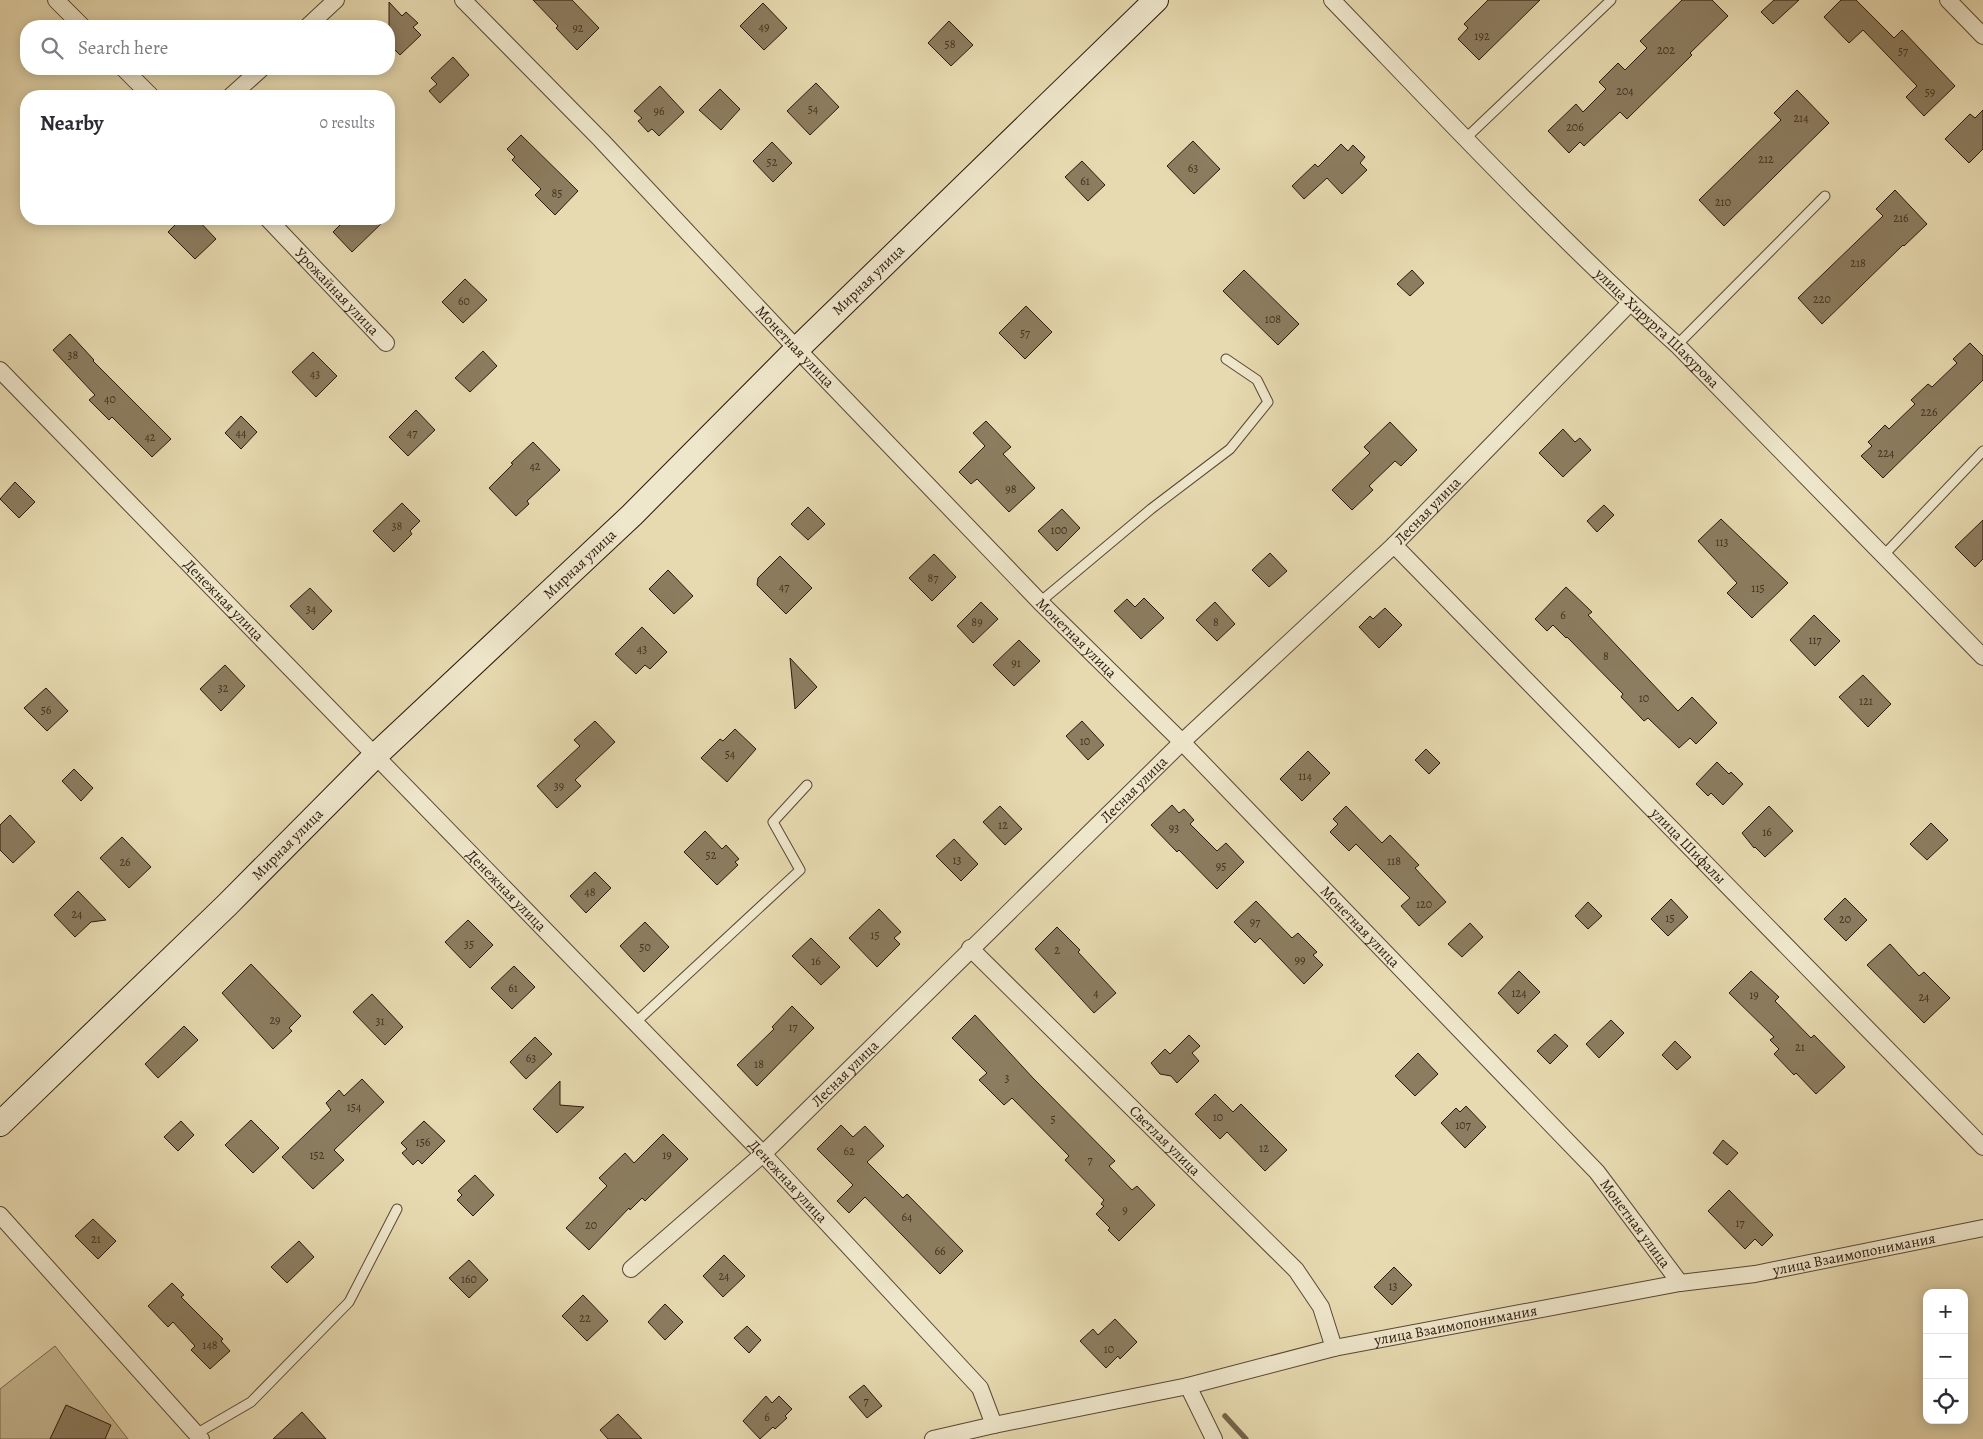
<!DOCTYPE html>
<html lang="en">
<head>
<meta charset="utf-8">
<style>
	:root { --surface:#fff; --page:#f7f7f7; --text:#2b2b33; --muted:#7c7c81; --line:#e1e1e2 }
	body { margin:0; font-family:Alegreya,serif; background:var(--page); color:var(--text) }
	.controls { position:absolute; right:15px; bottom:15px; display:grid; overflow:hidden; border-radius:10px; box-shadow:0 2px 12px #0003 }
	.controls button { width:45px; height:45px; display:grid; place-items:center; padding:0; border:0; border-bottom:1px solid var(--line); background:var(--surface); color:var(--text); font:25px sans-serif }
	.list { margin:0; padding:0; list-style:none }
	h2 { display:flex; justify-content:space-between; align-items:center; height:65px; margin:0; padding:0 20px; font-size:21px }
	h2 small { font-size:16px; font-weight:400; color:var(--muted) }
	.icon { flex:none; width:28px; height:28px; fill:none; stroke:currentColor; stroke-width:2; stroke-linecap:round; stroke-linejoin:round }
	.map { position:relative; flex:none; width:1983px; height:1439px; overflow:hidden }
	.search { position:absolute; background:var(--surface); box-shadow:0 2px 12px #0003; left:20px; top:20px; width:375px; height:55px; display:flex; align-items:center; gap:12px; box-sizing:border-box; padding:0 18px; border-radius:20px; color:var(--muted); font-size:19px }
	.panel { position:absolute; background:var(--surface); box-shadow:0 2px 12px #0003; left:20px; top:90px; width:375px; height:135px; border-radius:20px }
	.map>svg:first-child { display:block }
	.green { fill:#c7b994; stroke:#78684f }
	.lines { fill:none; stroke-linecap:round; stroke-linejoin:round }
	.stream { stroke:#75654c; stroke-width:5.5 }
	.building { fill:#8c7d60; stroke:#2a180a }
	.lane-casing { stroke:#594834; stroke-width:11 }
	.street-casing { stroke:#594834; stroke-width:18 }
	.secondary-casing { stroke:#2a180a; stroke-width:26 }
	.lane { stroke:#efe7cc; stroke-width:9 }
	.street { stroke:#efe7cc; stroke-width:16 }
	.secondary { stroke:#efe7cc; stroke-width:24 }
	.labels { text-anchor:middle; dominant-baseline:central; stroke-width:4.5; stroke-linejoin:round; paint-order:stroke }
	.number-label { font-size:12px; fill:#423120 }
	.street-label { font-size:15px; fill:#2a180a; stroke:#efe7cc }
</style>
</head>
<body>
<div class="map">
<svg width="1983" height="1439" viewBox="0 0 1983 1439">
	<rect width="100%" height="100%" fill="#e7dab0"/>
	<filter id="stains"><feTurbulence type="fractalNoise" baseFrequency=".004" numOctaves="4"/><feColorMatrix values="0 0 0 0 .2 0 0 0 0 .09 0 0 0 0 .02 0 0 0 .5 -.17"/></filter>
	<radialGradient id="worn" r=".72"><stop offset=".6" stop-color="#630" stop-opacity="0"/><stop offset="1" stop-color="#630" stop-opacity=".3"/></radialGradient>
	<path class="green" d="M55 1346 128 1439H0V1389Z"/>
	<g class="lines">
		<path class="stream" d="M1225 1416 1246 1439"/>
	</g>
	<path class="building" d="M533 0H572L599 28 577 50 556 28 558 26Z
		M1488 0H1540L1479 60 1458 39 1468 28 1464 24Z
		M1682 0H1712L1728 16 1690 53 1692 55 1627 119 1620 112 1584 146 1580 142 1569 153 1548 131 1576 104 1583 112 1606 89 1599 82 1618 63 1625 70 1647 48 1640 41Z
		M1774 0H1799L1773 24 1761 12Z
		M1841 0H1856L1894 38 1902 30 1955 86 1924 116 1906 97 1917 86 1863 30 1849 43 1824 17Z
		M389 2 402 16 406 12 418 23 413 27 421 35 400 55 389 44Z
		M763 3 787 28 764 50 740 26Z
		M949 21 973 45 951 66 928 43Z
		M453 57 469 75 440 103 429 91 437 84 431 78Z
		M816 83 839 107 810 135 787 111Z
		M660 86 684 112 659 136 652 129 648 132 638 121 642 118 634 111Z
		M720 89 740 109 721 130 699 110Z
		M1797 90 1829 123 1724 226 1699 200 1781 120 1774 113Z
		M1983 110V149L1969 163 1945 139 1970 114 1975 118Z
		M521 135 578 191 555 215 535 195 541 189 512 160 515 157 507 149Z
		M1193 141 1220 169 1194 194 1167 166Z
		M772 142 792 163 773 182 753 161Z
		M1341 144 1348 151 1353 145 1365 157 1360 163 1367 170 1342 194 1327 178 1304 199 1292 186 1315 164 1318 167Z
		M1082 161 1105 185 1088 201 1065 177Z
		M1895 190 1927 224 1904 246 1903 245 1822 324 1798 298 1883 216 1876 209Z
		M181 219H197L216 239 195 259 168 232Z
		M346 219H386L352 252 333 232Z
		M1244 270 1299 324 1278 345 1223 291Z
		M1412 270 1424 283 1410 296 1397 284Z
		M465 279 487 300 463 323 442 302Z
		M1026 306 1052 332 1025 359 999 333Z
		M70 334 94 360 93 361 171 439 152 457 112 417 109 420 89 400 95 395 53 350Z
		M1970 343 1983 356V380L1883 478 1861 456 1872 446 1868 442 1885 425 1889 429 1915 404 1911 400 1928 384 1932 387 1957 363 1953 359Z
		M483 351 497 366 470 392 455 378Z
		M313 352 337 376 316 397 292 372Z
		M416 410 435 430 408 456 389 437Z
		M241 416 257 432 241 449 225 433Z
		M986 421 1011 447 1003 454 1035 488 1009 512 977 479 971 484 959 472 985 446 973 433Z
		M1390 422 1417 450 1401 466 1395 461 1369 486 1373 490 1352 510 1332 490 1370 453 1364 447Z
		M1563 429 1575 442 1580 438 1591 450 1563 477 1539 453Z
		M533 442 560 470 527 501 529 504 516 516 489 488 513 464 511 463Z
		M15 482 35 502 19 518 0 499Z
		M402 503 420 521 410 531 412 534 394 552 373 531Z
		M1604 505 1614 515 1597 532 1587 521Z
		M808 507 825 524 808 540 791 524Z
		M1062 509 1080 528 1057 551 1038 531Z
		M1721 519 1788 583 1752 618 1727 593 1737 583 1698 541Z
		M1983 520V559L1975 567 1955 547Z
		M1270 553 1287 571 1269 587 1252 570Z
		M934 554 956 577 932 601 909 578Z
		M780 556 812 588 786 614 757 585 758 578Z
		M668 570 693 596 674 614 649 589Z
		M1566 587 1592 612 1588 615 1678 711 1692 697 1717 723 1696 744 1690 738 1679 748 1648 718 1644 721 1621 697 1623 694 1567 637 1566 638 1553 625 1547 631 1535 619Z
		M310 588 332 611 313 630 290 606Z
		M1144 598 1164 618 1141 639 1114 611 1127 599 1135 607Z
		M981 602 998 619 973 643 957 626Z
		M1215 602 1235 624 1217 641 1196 620Z
		M1385 608 1402 625 1379 648 1359 627 1370 616 1373 619Z
		M1814 615 1840 641 1815 666 1790 640Z
		M642 627 667 652 650 669 645 665 636 674 615 654Z
		M1019 640 1040 661 1014 686 993 665Z
		M790 658 817 687 795 709Z
		M225 665 245 686 221 711 200 689Z
		M1863 675 1891 704 1868 727 1839 697Z
		M46 688 68 711 47 731 24 708Z
		M595 721 615 742 575 780 581 786 557 808 537 786 580 746 574 740Z
		M1082 721 1104 745 1088 760 1066 736Z
		M735 729 756 749 727 782 701 758 720 739 723 741Z
		M1426 749 1440 763 1429 774 1415 760Z
		M1308 751 1330 773 1302 801 1280 779Z
		M1717 762 1729 774 1731 772 1743 784 1723 805 1711 793 1708 796 1696 784Z
		M74 769 93 788 81 801 62 781Z
		M1172 805 1179 813 1184 809 1194 820 1190 824 1217 851 1226 843 1244 862 1217 889 1179 850 1177 852 1151 825Z
		M1000 806 1022 829 1005 845 983 822Z
		M1346 806 1382 843 1390 835 1419 865 1415 868 1446 902 1419 926 1401 906 1410 898 1356 844 1349 851 1330 832 1338 824 1333 819Z
		M1769 806 1793 831 1765 857 1755 847 1754 848 1742 833Z
		M10 815 35 842 13 863 0 850V825Z
		M1931 823 1948 840 1927 860 1910 844Z
		M705 831 722 849 726 845 739 859 735 862 738 865 717 885 684 852Z
		M122 837 151 867 129 888 100 858Z
		M954 839 978 864 961 881 936 856Z
		M595 872 611 888 586 913 570 896Z
		M78 891 106 920 91 922 75 937 54 915Z
		M1845 898 1867 920 1846 941 1824 919Z
		M1671 899 1688 917 1668 936 1651 919Z
		M1256 901 1292 938 1298 933 1317 952 1313 955 1323 965 1304 984 1260 938 1255 943 1234 922Z
		M1588 902 1602 916 1588 929 1575 916Z
		M879 909 901 932 894 938 900 944 877 967 849 938Z
		M468 920 493 945 470 968 445 942Z
		M645 922 669 947 644 972 620 946Z
		M1470 923 1483 937 1462 957 1448 944Z
		M1057 927 1080 950 1078 952 1116 993 1094 1013 1035 949Z
		M811 938 840 967 821 985 792 956Z
		M1890 944 1919 976 1924 972 1950 998 1924 1023 1867 965Z
		M251 964 301 1016 289 1028 292 1031 273 1049 222 993Z
		M514 966 535 987 512 1009 491 988Z
		M1519 971 1540 992 1518 1014 1498 993Z
		M1751 971 1779 997 1775 1001 1811 1038 1814 1035 1845 1067 1816 1094 1796 1073 1794 1075 1774 1054 1779 1049 1770 1040 1774 1037 1729 993Z
		M372 994 403 1027 385 1045 353 1012Z
		M792 1006 814 1028 757 1086 737 1065 774 1029 772 1027Z
		M975 1015 1033 1078 1115 1161 1109 1166 1132 1190 1137 1186 1155 1205 1119 1241 1108 1230 1110 1228 1096 1214 1104 1206 1101 1204 1104 1200 1065 1160 1069 1156 1012 1098 1004 1105 979 1080 987 1073 952 1038Z
		M1611 1020 1624 1033 1599 1058 1586 1044Z
		M184 1026 198 1040 158 1078 145 1064Z
		M1555 1034 1568 1046 1550 1064 1537 1051Z
		M1189 1035 1200 1046 1192 1053 1199 1061 1177 1083 1171 1076 1160 1074 1151 1063 1165 1049 1170 1054Z
		M535 1037 552 1054 526 1079 510 1062Z
		M1675 1041 1691 1057 1677 1070 1662 1055Z
		M1418 1053 1438 1074 1415 1096 1395 1076Z
		M362 1079 384 1102 334 1150 344 1160 313 1189 282 1157 331 1110 326 1103 339 1090 344 1096Z
		M560 1081V1105L584 1107 557 1133 533 1109Z
		M1215 1094 1233 1112 1241 1104 1287 1150 1265 1171 1227 1132 1220 1139 1195 1114Z
		M1466 1106 1486 1127 1465 1148 1441 1123 1456 1108 1460 1112Z
		M251 1120 279 1148 253 1173 225 1145Z
		M181 1121 194 1135 178 1151 164 1137Z
		M424 1121 445 1141 422 1164 418 1160 413 1165 402 1153 407 1149 401 1143Z
		M841 1125 853 1137 865 1126 884 1146 867 1162 903 1198 907 1194 963 1251 940 1274 865 1197 849 1213 837 1201 853 1185 817 1149Z
		M663 1134 688 1159 645 1201 642 1198 630 1210 629 1208 589 1250 566 1228 607 1186 599 1178 625 1153 634 1163Z
		M1723 1140 1738 1153 1727 1165 1713 1153Z
		M475 1175 494 1195 473 1216 457 1200 462 1195 458 1191Z
		M1729 1190 1773 1235 1762 1246 1755 1239 1745 1249 1708 1211Z
		M93 1219 116 1241 98 1259 75 1236Z
		M299 1241 314 1257 287 1283 271 1267Z
		M724 1255 745 1276 723 1297 703 1276Z
		M469 1260 488 1280 469 1298 449 1278Z
		M1394 1267 1412 1285 1392 1305 1374 1287Z
		M172 1283 184 1295 181 1297 223 1339 221 1341 230 1351 210 1369 191 1350 195 1346 173 1322 168 1327 148 1306Z
		M583 1295 608 1321 587 1341 562 1316Z
		M665 1304 683 1322 665 1340 648 1322Z
		M1115 1319 1137 1342 1120 1359 1118 1356 1106 1368 1080 1341 1093 1329 1098 1335Z
		M747 1326 761 1340 749 1353 734 1338Z
		M864 1385 882 1406 867 1418 849 1397Z
		M766 1396 772 1403 779 1396 792 1409 785 1416 787 1418 775 1429 773 1427 760 1439 743 1421Z
		M66 1405 111 1425 105 1439H50Z
		M302 1412 326 1439H273Z
		M618 1414 642 1439H608L600 1430Z"/>
	<g class="lines">
		<g class="lane-casing">
			<path id="lane" d="M1465 139 1611 0
				M1677 345 1825 196
				M1883 556 1983 451
				M1040 602 1151 509 1230 449 1268 402 1257 380 1226 359
				M636 1022 800 870 773 822 807 785
				M196 1434 251 1402 349 1302 397 1209"/>
		</g>
		<g class="street-casing">
			<g id="street">
				<path d="M56 0 82 26"/>
				<path id="s1" d="M463 0 601 140 797 349 1040 602 1182 742 1597 1172 1680 1283"/>
				<path id="s2" d="M1332 0C1445 117 1556 236 1677 345L1983 657"/>
				<path d="M1948 0 1983 36"/>
				<path d="M308 26 336 0"/>
				<path d="M124 69 151 96"/>
				<path d="M231 96 261 69"/>
				<path id="s3" d="M268 219 386 343"/>
				<path id="s4" d="M0 370 763 1154 980 1388 994 1425"/>
				<path id="s5" d="M1394 545 1983 1147"/>
				<path id="s6" d="M970 948 1296 1270 1321 1307 1334 1348"/>
				<path d="M0 1215 201 1439"/>
				<path id="s7" d="M631 1269 763 1154 1182 742 1394 545 1630 303"/>
				<path d="M1188 1386 1214 1439"/>
				<path id="s8" d="M933 1439 994 1425 1188 1386 1334 1348 1680 1283 1755 1274 1983 1228"/>
			</g>
		</g>
		<g class="secondary-casing">
			<g id="secondary">
				<path id="s9" d="M0 1124 227 905 376 755 632 515 797 349 1156 0"/>
			</g>
		</g>
		<use href="#lane" class="lane"/>
		<use href="#street" class="street"/>
		<use href="#secondary" class="secondary"/>
	</g>
	<g class="labels">
		<g class="number-label">
			<text x="764" y="27">49</text>
			<text x="578" y="28">92</text>
			<text x="1482" y="36">192</text>
			<text x="950" y="44">58</text>
			<text x="1666" y="50">202</text>
			<text x="1903" y="51">57</text>
			<text x="1625" y="91">204</text>
			<text x="1930" y="92">59</text>
			<text x="813" y="109">54</text>
			<text x="659" y="111">96</text>
			<text x="1801" y="118">214</text>
			<text x="1575" y="127">206</text>
			<text x="1766" y="159">212</text>
			<text x="772" y="162">52</text>
			<text x="1193" y="168">63</text>
			<text x="1085" y="181">61</text>
			<text x="557" y="193">85</text>
			<text x="1723" y="202">210</text>
			<text x="1901" y="218">216</text>
			<text x="1858" y="263">218</text>
			<text x="1822" y="299">220</text>
			<text x="464" y="301">60</text>
			<text x="1273" y="319">108</text>
			<text x="1025" y="333">57</text>
			<text x="73" y="355">38</text>
			<text x="315" y="374">43</text>
			<text x="110" y="399">40</text>
			<text x="1929" y="412">226</text>
			<text x="241" y="433">44</text>
			<text x="412" y="433">47</text>
			<text x="150" y="437">42</text>
			<text x="1886" y="453">224</text>
			<text x="535" y="466">42</text>
			<text x="1011" y="489">98</text>
			<text x="397" y="526">38</text>
			<text x="1059" y="530">100</text>
			<text x="1722" y="542">113</text>
			<text x="933" y="578">87</text>
			<text x="784" y="587">47</text>
			<text x="1758" y="588">115</text>
			<text x="311" y="609">34</text>
			<text x="1563" y="615">6</text>
			<text x="977" y="622">89</text>
			<text x="1216" y="622">8</text>
			<text x="1815" y="640">117</text>
			<text x="642" y="649">43</text>
			<text x="1606" y="656">8</text>
			<text x="1016" y="663">91</text>
			<text x="223" y="688">32</text>
			<text x="1644" y="698">10</text>
			<text x="1866" y="701">121</text>
			<text x="46" y="710">56</text>
			<text x="1085" y="741">10</text>
			<text x="730" y="754">54</text>
			<text x="1305" y="776">114</text>
			<text x="559" y="786">39</text>
			<text x="1003" y="825">12</text>
			<text x="1174" y="828">93</text>
			<text x="1767" y="832">16</text>
			<text x="711" y="855">52</text>
			<text x="957" y="860">13</text>
			<text x="1394" y="861">118</text>
			<text x="125" y="862">26</text>
			<text x="1221" y="866">95</text>
			<text x="590" y="892">48</text>
			<text x="1424" y="904">120</text>
			<text x="77" y="914">24</text>
			<text x="1670" y="918">15</text>
			<text x="1845" y="919">20</text>
			<text x="1255" y="922">97</text>
			<text x="875" y="935">15</text>
			<text x="469" y="944">35</text>
			<text x="645" y="947">50</text>
			<text x="1057" y="950">2</text>
			<text x="1300" y="960">99</text>
			<text x="816" y="961">16</text>
			<text x="513" y="988">61</text>
			<text x="1096" y="993">4</text>
			<text x="1519" y="993">124</text>
			<text x="1754" y="995">19</text>
			<text x="1924" y="997">24</text>
			<text x="275" y="1020">29</text>
			<text x="380" y="1021">31</text>
			<text x="793" y="1027">17</text>
			<text x="1800" y="1047">21</text>
			<text x="531" y="1058">63</text>
			<text x="759" y="1064">18</text>
			<text x="1007" y="1078">3</text>
			<text x="354" y="1107">154</text>
			<text x="1218" y="1117">10</text>
			<text x="1053" y="1119">5</text>
			<text x="1463" y="1125">107</text>
			<text x="423" y="1142">156</text>
			<text x="1264" y="1148">12</text>
			<text x="849" y="1151">62</text>
			<text x="317" y="1155">152</text>
			<text x="667" y="1155">19</text>
			<text x="1090" y="1160">7</text>
			<text x="1125" y="1210">9</text>
			<text x="907" y="1217">64</text>
			<text x="1740" y="1223">17</text>
			<text x="591" y="1225">20</text>
			<text x="96" y="1239">21</text>
			<text x="940" y="1251">66</text>
			<text x="724" y="1276">24</text>
			<text x="469" y="1279">160</text>
			<text x="1393" y="1286">13</text>
			<text x="585" y="1318">22</text>
			<text x="210" y="1345">148</text>
			<text x="1109" y="1349">10</text>
			<text x="866" y="1401">7</text>
			<text x="767" y="1417">6</text>
		</g>
		<g class="street-label">
			<text stroke="none"><textPath href="#s9" startOffset="1211">Мирная улица</textPath></text>
			<text stroke="none"><textPath href="#s3" startOffset="100">Урожайная улица</textPath></text>
			<text stroke="none"><textPath href="#s2" startOffset="462">улица Хирурга Шакурова</textPath></text>
			<text stroke="none"><textPath href="#s1" startOffset="480">Монетная улица</textPath></text>
			<text stroke="none"><textPath href="#s7" startOffset="1100">Лесная улица</textPath></text>
			<text stroke="none"><textPath href="#s9" startOffset="806">Мирная улица</textPath></text>
			<text stroke="none"><textPath href="#s4" startOffset="321">Денежная улица</textPath></text>
			<text stroke="none"><textPath href="#s1" startOffset="885">Монетная улица</textPath></text>
			<text stroke="none"><textPath href="#s7" startOffset="695">Лесная улица</textPath></text>
			<text stroke="none"><textPath href="#s9" startOffset="401">Мирная улица</textPath></text>
			<text stroke="none"><textPath href="#s5" startOffset="421">улица Шифалы</textPath></text>
			<text stroke="none"><textPath href="#s4" startOffset="726">Денежная улица</textPath></text>
			<text stroke="none"><textPath href="#s1" startOffset="1290">Монетная улица</textPath></text>
			<text stroke="none"><textPath href="#s7" startOffset="290">Лесная улица</textPath></text>
			<text stroke="none"><textPath href="#s6" startOffset="274">Светлая улица</textPath></text>
			<text stroke="none"><textPath href="#s4" startOffset="1131">Денежная улица</textPath></text>
			<text stroke="none"><textPath href="#s1" startOffset="1695">Монетная улица</textPath></text>
			<text stroke="none"><textPath href="#s8" startOffset="940">улица Взаимопонимания</textPath></text>
			<text stroke="none"><textPath href="#s8" startOffset="535">улица Взаимопонимания</textPath></text>
		</g>
	</g>
	<rect width="100%" height="100%" filter="url(#stains)"/>
	<rect width="100%" height="100%" fill="url(#worn)"/>
</svg>
<div class="controls">
<button>+</button>
<button>−</button>
<button><svg class="icon" aria-label="locate" viewBox="0 0 24 24"><circle cx="12" cy="12" r="6"/><path d="M12 2v4M12 18v4M2 12h4M18 12h4"/></svg></button>
</div>
<div class="search"><svg class="icon" aria-label="search" viewBox="0 0 24 24"><circle cx="10" cy="10" r="6"/><path d="M15 15l6 6"/></svg>Search here</div>
<section class="panel">
<h2>Nearby<small>0 results</small></h2>
<ul class="list">
</ul>
</section>
</div>
</body>
</html>
